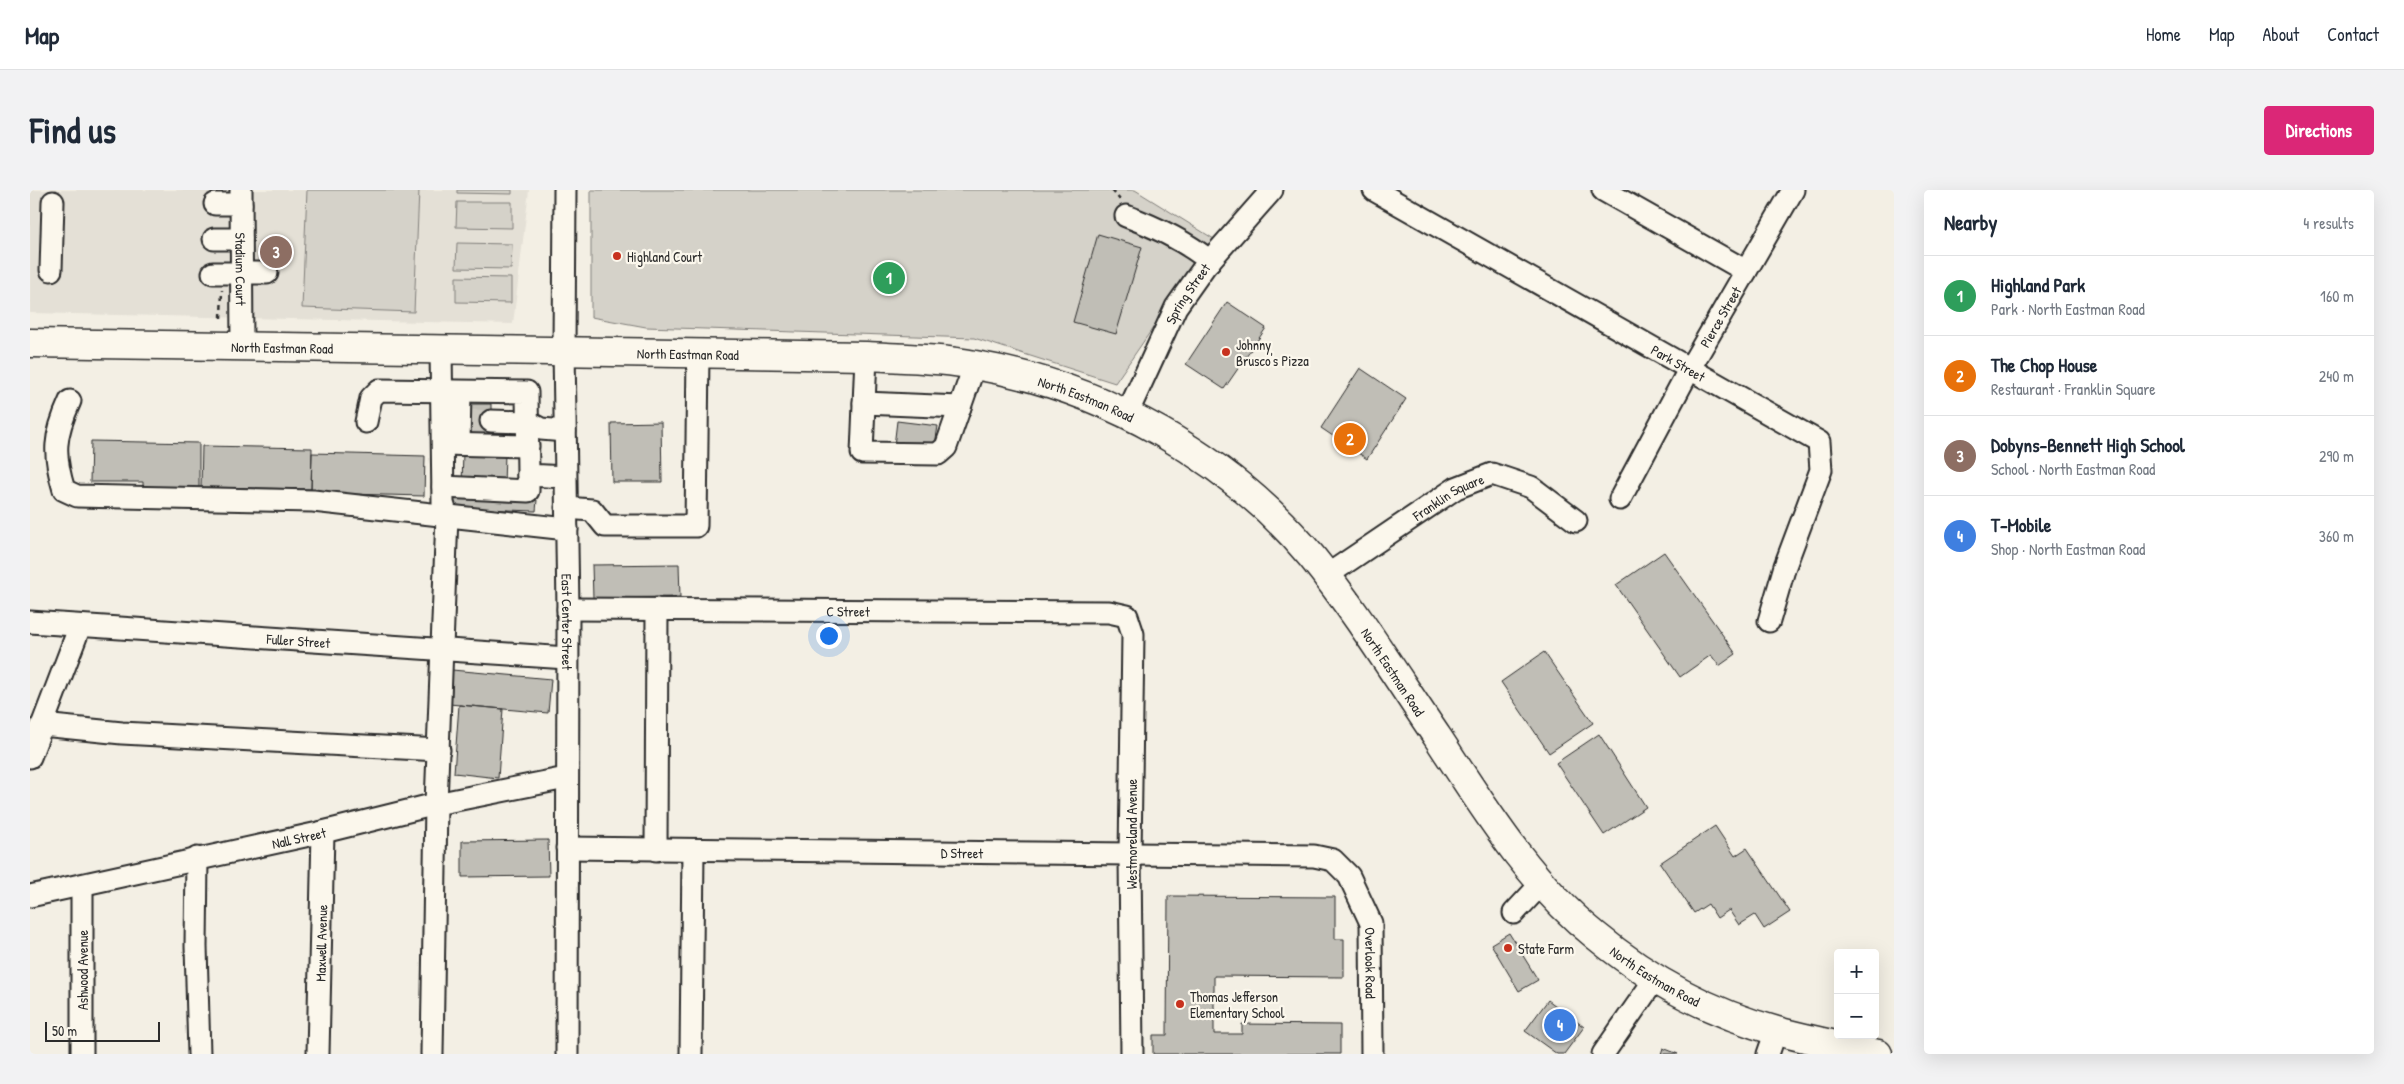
<!DOCTYPE html>
<html lang="en">
<head>
<meta charset="utf-8">
<style>
	:root { --surface:#fff; --page:#f2f2f3; --text:#1f2937; --muted:#747a83; --line:#e0e1e3; --accent:#db2777 }
	body { margin:0; font-family:"Patrick Hand",sans-serif; background:var(--page); color:var(--text) }
	.controls { position:absolute; right:15px; bottom:15px; display:grid; overflow:hidden; border-radius:5px; box-shadow:0 5px 20px #0002 }
	.controls button { width:45px; height:45px; display:grid; place-items:center; padding:0; border:0; border-bottom:1px solid var(--line); background:var(--surface); color:var(--text); font:25px sans-serif }
	.scale { position:absolute; left:15px; bottom:12px; width:115px; box-sizing:border-box; padding-left:5px; border:2px solid #2b2b2b; border-top:0; font-size:14px; line-height:18px; white-space:nowrap; color:#2b2b2b; -webkit-text-stroke:4px #fbf7ec; paint-order:stroke }
	.you { position:absolute; left:798px; top:445px; width:18px; height:18px; margin:-12px; border:4px solid #fff; border-radius:50%; background:#1a73e8; box-shadow:0 0 0 8px #1a73e833 }
	.badge { display:grid; place-items:center; width:32px; height:32px; border-radius:50%; background:var(--accent); color:#fff; font-size:16px; font-weight:700 }
	.pin { position:absolute; translate:-50% -50%; border:2px solid #fff; box-shadow:0 1px 5px #0006 }
	.list { margin:0; padding:0; list-style:none }
	h2 { display:flex; justify-content:space-between; align-items:center; height:65px; margin:0; padding:0 20px; font-size:21px }
	h2 small { font-size:16px; font-weight:400; color:var(--muted) }
	.list li { display:grid; grid-template-columns:32px 1fr auto; gap:15px; align-items:center; box-sizing:border-box; height:80px; padding:0 20px; border-top:1px solid var(--line) }
	.list b { display:block; font-size:19px; white-space:nowrap }
	.list p { margin:0; font-size:16px; white-space:nowrap; color:var(--muted) }
	.list em { font-size:16px; font-style:normal; color:var(--muted) }
	.map { position:relative; flex:none; width:1864px; height:864px; overflow:hidden; border-radius:5px }
	header { display:flex; align-items:center; gap:30px; box-sizing:border-box; height:70px; padding:0 25px; background:var(--surface); border-bottom:1px solid var(--line) }
	header strong { font-size:24px }
	nav { display:flex; gap:28px; margin-inline-start:auto; font-size:18px }
	.intro { display:flex; align-items:center; justify-content:space-between; box-sizing:border-box; height:120px; padding:0 30px }
	h1 { margin:0; font-size:35px }
	.button { padding:12px 22px; border-radius:5px; background:var(--accent); color:#fff; font-size:18px; font-weight:700 }
	main { display:flex; gap:30px; padding:0 30px }
	aside { flex:1; background:var(--surface); border-radius:5px; box-shadow:0 5px 20px #0002 }
	.map>svg:first-child { display:block }
	.built { fill:#e4e0d6 }
	.green { fill:#d5d2c9; stroke:#807e7a }
	.building { fill:#c0beb6; stroke:#2b2b2b }
	.lines { fill:none; stroke-linecap:round; stroke-linejoin:round }
	.minor-tunnel { stroke:#cbc8bf; stroke-width:21; stroke-dasharray:21 11; stroke-linecap:butt }
	.minor-casing { stroke:#2b2b2b; stroke-width:25 }
	.major-casing { stroke:#2b2b2b; stroke-width:31 }
	.path { stroke:#2b2b2b; stroke-width:2.5; stroke-dasharray:5 4; stroke-linecap:butt }
	.minor { stroke:#fbf7ec; stroke-width:21 }
	.major { stroke:#fbf7ec; stroke-width:28 }
	.poi-dot { fill:#c8321e; stroke:#fbf7ec; stroke-width:2 }
	.labels { text-anchor:middle; dominant-baseline:central; stroke-width:4.5; stroke-linejoin:round; paint-order:stroke }
	.poi-label { font-size:14px; fill:#2b2b2b; stroke:#fbf7ec; text-anchor:start }
	.street-label { font-size:14px; fill:#2b2b2b; stroke:#fbf7ec }
</style>
</head>
<body>
<header>
<strong>Map</strong>
<nav><a>Home</a><a>Map</a><a>About</a><a>Contact</a></nav>
</header>
<div class="intro"><h1>Find us</h1><a class="button">Directions</a></div>
<main>
<div class="map">
<svg width="1864" height="864" viewBox="0 0 1864 864">
	<rect width="100%" height="100%" fill="#f3efe4"/>
	<filter id="ink" filterUnits="userSpaceOnUse"><feTurbulence type="fractalNoise" baseFrequency=".02" numOctaves="2"/><feDisplacementMap in="SourceGraphic" scale="10" xChannelSelector="R" yChannelSelector="G"/><feConvolveMatrix kernelMatrix="1 2 1 2 8 2 1 2 1" color-interpolation-filters="sRGB"/></filter>
	<g filter="url(#ink)">
		<path class="built" d="M0 0H499L483 134 0 123Z"/>
		<path class="green" d="M277 0H389L384 122 272 118Z
			M427 0H482V4L427 3Z
			M561 0H1105L1184 49 1085 193 944 148 616 137 561 127Z
			M427 12H482V38L426 37Z
			M427 53 482 54 481 79 426 78Z
			M426 87 481 88V113L426 112Z"/>
		<path class="building" d="M1068 44 1112 57 1086 144 1043 132Z
			M1197 112 1236 138 1194 199 1156 174Z
			M1330 178 1376 209 1337 269 1291 238Z
			M441 214H461V249H441Z
			M867 231 908 236 904 261 864 256Z
			M631 232 632 292H582L581 233Z
			M61 251 169 253V300L113 299V292H60Z
			M172 256 282 258 281 299 171 297Z
			M433 262 475 263 474 295H432Z
			M282 263 395 266 394 306 281 303Z
			M423 308 507 310 506 321 422 318Z
			M1634 362 1706 464 1689 476 1681 465 1650 487 1586 395Z
			M649 374 650 407 563 408 562 375Z
			M1514 462 1563 533 1519 563 1471 492Z
			M422 480 521 489 518 523 419 514Z
			M429 515 473 519 468 588 424 583Z
			M1569 544 1616 617 1574 645 1526 573Z
			M1685 636 1705 666 1717 658 1760 722 1734 739 1725 725 1709 735 1699 720 1687 728 1678 714 1664 723 1630 673Z
			M518 650 519 686 432 687V651Z
			M1138 706 1305 707V749H1314V787L1184 786V844H1212V834L1310 835V864H1123V845H1137Z
			M1479 743 1508 790 1489 801 1461 754Z
			M1518 810 1554 837 1534 864H1527L1495 841Z
			M1633 858 1648 864H1631Z"/>
		<g class="lines">
			<path class="minor-tunnel" d="M441 230 461 231"/>
			<g class="minor-casing">
				<g id="minor">
					<path id="s1" d="M211 0 212 157"/>
					<path id="s2" d="M535 0 534 160 538 419 537 864"/>
					<path id="s3" d="M1344 0 1789 252 1791 280 1755 376 1739 431"/>
					<path d="M1573 0 1716 81"/>
					<path d="M185 14H211"/>
					<path d="M1096 26C1126 37 1155 51 1180 71"/>
					<path d="M184 49H211"/>
					<path d="M21 80 23 12"/>
					<path d="M183 83H237"/>
					<path d="M836 166 832 263 908 264 916 257 945 174"/>
					<path d="M40 211C24 246 23 264 34 300L47 306 283 311 537 339"/>
					<path d="M834 213 930 217"/>
					<path id="s4" d="M1097 224 1146 117 1175 76 1242 0"/>
					<path d="M461 231 498 232 511 239 535 241"/>
					<path d="M336 232 341 208 349 200 497 202 498 285 535 287"/>
					<path d="M413 254 498 256"/>
					<path d="M429 254 430 202"/>
					<path d="M413 297 498 301V285"/>
					<path id="s5" d="M1590 309 1660 178 1763 0"/>
					<path d="M536 318 562 320 575 336H666L668 164"/>
					<path id="s6" d="M1296 386 1426 298 1462 284 1501 297 1546 331"/>
					<path id="s7" d="M538 419 1079 422 1097 426 1103 444 1100 666 1102 864"/>
					<path id="s8" d="M0 432 537 468"/>
					<path d="M12 535 92 543 409 560"/>
					<path d="M0 567 50 436"/>
					<path id="s9" d="M537 658 1284 666 1303 670 1319 686 1341 733 1342 864"/>
					<path d="M626 660 627 419"/>
					<path d="M167 668 166 756 169 864"/>
					<path id="s10" d="M0 706 293 642 406 614 536 588"/>
					<path d="M1484 723 1512 693"/>
					<path d="M52 864V696"/>
					<path id="s11" d="M288 864 293 642"/>
					<path d="M402 864 406 614 417 326 413 313 411 159"/>
					<path d="M661 864 663 660"/>
					<path d="M1573 864 1625 789"/>
					<path d="M1738 864 1746 841"/>
				</g>
			</g>
			<g class="major-casing">
				<g id="major">
					<path id="s12" d="M0 153 836 166C872 168 909 168 945 175 1073 197 1199 267 1282 367 1328 424 1367 488 1408 548 1454 618 1499 692 1565 745 1618 789 1681 823 1747 841 1780 850 1815 857 1848 864"/>
				</g>
			</g>
			<path class="path" d="M1082 0 1090 10
				M191 128 192 100"/>
			<use href="#minor" class="minor"/>
			<use href="#major" class="major"/>
		</g>
	</g>
	<g class="poi-dot">
		<circle cx="587" cy="66" r="5"/>
		<circle cx="1196" cy="162" r="5"/>
		<circle cx="1478" cy="758" r="5"/>
		<circle cx="1150" cy="814" r="5"/>
	</g>
	<g class="labels">
		<g class="poi-label">
			<text x="597" y="66">Highland Court</text>
			<text x="1206" y="154">Johnny<tspan x="1206" dy="16">Brusco's Pizza</tspan></text>
			<text x="1488" y="758">State Farm</text>
			<text x="1160" y="806">Thomas Jefferson<tspan x="1160" dy="16">Elementary School</tspan></text>
		</g>
		<g class="street-label">
			<text stroke="none"><textPath href="#s1" startOffset="79">Stadium Court</textPath></text>
			<text stroke="none"><textPath href="#s4" startOffset="135">Spring Street</textPath></text>
			<text stroke="none"><textPath href="#s5" startOffset="208">Pierce Street</textPath></text>
			<text stroke="none"><textPath href="#s12" startOffset="252">North Eastman Road</textPath></text>
			<text stroke="none"><textPath href="#s12" startOffset="658">North Eastman Road</textPath></text>
			<text stroke="none"><textPath href="#s3" startOffset="350">Park Street</textPath></text>
			<text stroke="none"><textPath href="#s12" startOffset="1062">North Eastman Road</textPath></text>
			<text stroke="none"><textPath href="#s6" startOffset="146">Franklin Square</textPath></text>
			<text stroke="none"><textPath href="#s7" startOffset="280">C Street</textPath></text>
			<text stroke="none"><textPath href="#s2" startOffset="432">East Center Street</textPath></text>
			<text stroke="none"><textPath href="#s8" startOffset="269">Fuller Street</textPath></text>
			<text stroke="none"><textPath href="#s12" startOffset="1482">North Eastman Road</textPath></text>
			<text transform="translate(1101 644) rotate(-90)">Westmoreland Avenue</text>
			<text stroke="none"><textPath href="#s10" startOffset="275">Nall Street</textPath></text>
			<text stroke="none"><textPath href="#s9" startOffset="395">D Street</textPath></text>
			<text stroke="none"><textPath href="#s11" startOffset="111">Maxwell Avenue</textPath></text>
			<text stroke="none"><textPath href="#s9" startOffset="881">Overlook Road</textPath></text>
			<text transform="translate(52 780) rotate(-90)">Ashwood Avenue</text>
			<text stroke="none"><textPath href="#s12" startOffset="1888">North Eastman Road</textPath></text>
		</g>
	</g>
</svg>
<div class="controls">
<button>+</button>
<button>−</button>
</div>
<div class="scale">50 m</div>
<div class="you"></div>
<div class="pin badge" style="left:859px;top:88px;background:#2e9e5b">1</div>
<div class="pin badge" style="left:1320px;top:249px;background:#e8710a">2</div>
<div class="pin badge" style="left:246px;top:62px;background:#8d6e63">3</div>
<div class="pin badge" style="left:1530px;top:835px;background:#3f7fe0">4</div>
</div>
<aside>
<h2>Nearby<small>4 results</small></h2>
<ul class="list">
<li><span class="badge" style="background:#2e9e5b">1</span><div><b>Highland Park</b><p>Park · North Eastman Road</p></div><em>160 m</em></li>
<li><span class="badge" style="background:#e8710a">2</span><div><b>The Chop House</b><p>Restaurant · Franklin Square</p></div><em>240 m</em></li>
<li><span class="badge" style="background:#8d6e63">3</span><div><b>Dobyns-Bennett High School</b><p>School · North Eastman Road</p></div><em>290 m</em></li>
<li><span class="badge" style="background:#3f7fe0">4</span><div><b>T-Mobile</b><p>Shop · North Eastman Road</p></div><em>360 m</em></li>
</ul>
</aside>
</main>
</body>
</html>
